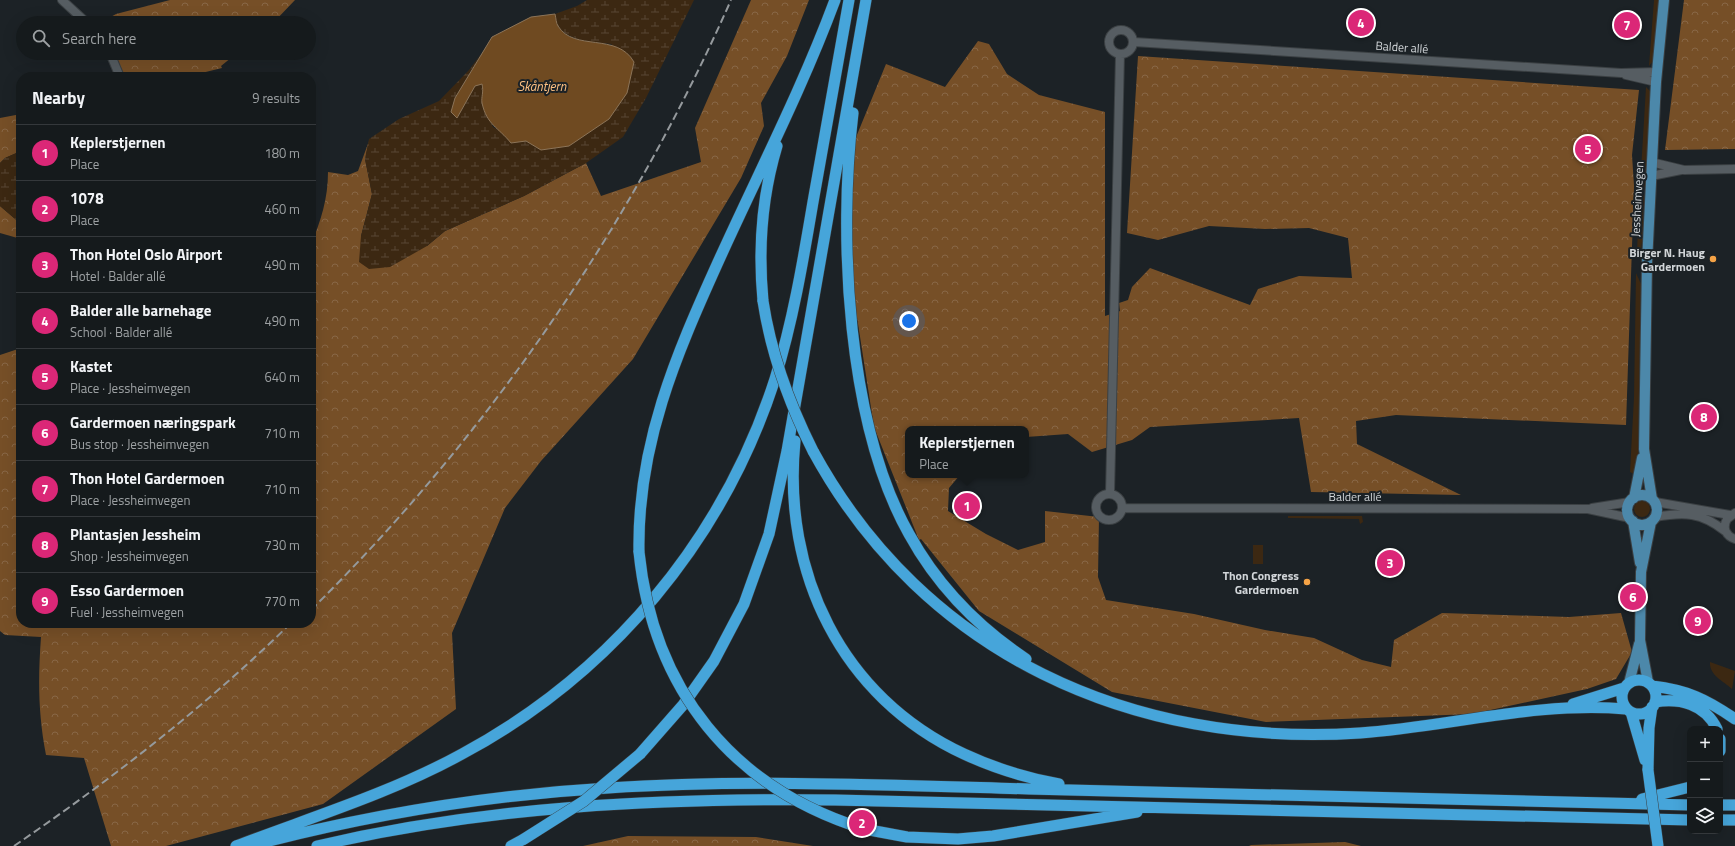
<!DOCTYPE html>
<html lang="en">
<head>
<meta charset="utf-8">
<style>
	:root { --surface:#151a1c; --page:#222729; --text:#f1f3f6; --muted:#9da1a3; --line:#34383b; --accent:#db2777 }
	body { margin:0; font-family:"Titillium Web",sans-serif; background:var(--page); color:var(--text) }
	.controls { position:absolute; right:12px; bottom:12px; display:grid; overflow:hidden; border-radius:8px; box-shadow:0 4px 16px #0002 }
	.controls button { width:36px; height:36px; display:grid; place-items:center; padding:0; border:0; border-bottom:1px solid var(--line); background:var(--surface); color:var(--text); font:20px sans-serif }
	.you { position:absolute; left:909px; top:321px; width:14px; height:14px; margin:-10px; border:3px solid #fff; border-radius:50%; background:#1a73e8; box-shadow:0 0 0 6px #1a73e833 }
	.badge { display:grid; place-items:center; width:26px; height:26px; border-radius:50%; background:var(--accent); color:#fff; font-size:13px; font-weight:700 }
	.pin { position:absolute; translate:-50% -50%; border:2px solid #fff; box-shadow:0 1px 4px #0006 }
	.popup { position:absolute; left:905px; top:426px; width:124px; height:52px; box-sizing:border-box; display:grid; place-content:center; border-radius:8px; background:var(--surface); filter:drop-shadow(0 1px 3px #0005); font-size:13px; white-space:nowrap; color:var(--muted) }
	.popup b { font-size:15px; color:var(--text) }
	.popup::after { content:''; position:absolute; left:50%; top:100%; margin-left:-8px; border:8px solid transparent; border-top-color:var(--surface) }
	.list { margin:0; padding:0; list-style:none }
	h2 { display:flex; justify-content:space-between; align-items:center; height:52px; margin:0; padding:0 16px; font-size:17px }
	h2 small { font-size:13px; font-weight:400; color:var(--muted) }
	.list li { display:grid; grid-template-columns:26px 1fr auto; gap:12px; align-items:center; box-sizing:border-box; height:56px; padding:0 16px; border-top:1px solid var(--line) }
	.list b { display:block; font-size:15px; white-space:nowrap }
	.list p { margin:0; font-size:13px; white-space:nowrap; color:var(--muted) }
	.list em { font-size:13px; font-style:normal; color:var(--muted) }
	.icon { flex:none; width:22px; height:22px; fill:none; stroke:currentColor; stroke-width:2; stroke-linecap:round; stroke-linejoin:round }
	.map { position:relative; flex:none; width:1735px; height:846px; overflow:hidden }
	.search { position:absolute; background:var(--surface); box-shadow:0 4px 16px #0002; left:16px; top:16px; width:300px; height:44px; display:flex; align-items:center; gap:10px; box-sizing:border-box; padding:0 14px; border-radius:22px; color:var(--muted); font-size:15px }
	.panel { position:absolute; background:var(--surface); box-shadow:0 4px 16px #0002; left:16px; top:72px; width:300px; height:556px; border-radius:16px }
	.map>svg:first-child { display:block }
	.green { fill:#3c2812 }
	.forest { fill:url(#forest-crowns) }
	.wetland { fill:url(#wetland-marsh) }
	.water { fill:#6f4a21; stroke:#8c7458 }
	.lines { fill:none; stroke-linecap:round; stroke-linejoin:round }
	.minor-casing { stroke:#3b4043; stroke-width:10 }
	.major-casing { stroke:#3b4043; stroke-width:12 }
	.highway-casing { stroke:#3b4043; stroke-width:12 }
	.minor { stroke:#565d62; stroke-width:8 }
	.major { stroke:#4c88aa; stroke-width:10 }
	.highway { stroke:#46a5da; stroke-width:11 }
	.rail { stroke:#959a9d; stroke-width:2; stroke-dasharray:8 4; stroke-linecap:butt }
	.highway-bridge-casing { stroke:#3b4043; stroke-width:12; stroke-linecap:butt }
	.highway-bridge { stroke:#46a5da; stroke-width:11 }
	.poi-dot { fill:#f5a346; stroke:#1c2226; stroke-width:1.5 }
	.labels { text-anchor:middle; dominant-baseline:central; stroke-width:4; stroke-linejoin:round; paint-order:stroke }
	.street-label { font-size:12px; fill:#d1d5d8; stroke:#1c2226 }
	.poi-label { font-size:12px; font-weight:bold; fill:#d1d5d8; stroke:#1c2226; text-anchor:end }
	.water-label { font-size:13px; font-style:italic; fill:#fec183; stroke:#1c2226 }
</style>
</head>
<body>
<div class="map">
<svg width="1735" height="846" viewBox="0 0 1735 846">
	<defs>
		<pattern id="forest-crowns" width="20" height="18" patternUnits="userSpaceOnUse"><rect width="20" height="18" fill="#764f27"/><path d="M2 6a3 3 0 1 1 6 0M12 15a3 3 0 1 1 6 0" fill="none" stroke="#886746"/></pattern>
		<pattern id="wetland-marsh" width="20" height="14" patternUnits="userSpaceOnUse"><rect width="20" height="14" fill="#3c2812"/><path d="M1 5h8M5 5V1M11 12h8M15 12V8" fill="none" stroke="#574634"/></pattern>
	</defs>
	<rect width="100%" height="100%" fill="#1c2226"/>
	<path class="green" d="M1654 0H1660L1653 61 1649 66Z
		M1646 87 1651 92V98L1644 191 1640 187Z
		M1644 195 1642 242 1641 248 1637 253 1639 198Z
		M1636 273 1641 284 1638 456 1634 474 1630 472 1634 397Z
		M1634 509a8 8 0 1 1 16 0a8 8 0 1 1-16 0Z
		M1288 516H1362L1363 522 1360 524 1359 519 1288 518Z
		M1253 545H1263V564H1253Z
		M1710 662 1735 671 1732 689C1723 681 1709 675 1710 662Z"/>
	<path class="forest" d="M170 0H295L273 23H100L116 14Z
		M751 0H809L787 56 761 103 764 126 741 178 633 359 541 461 505 508 452 633 456 709 323 804 166 846H111L84 758 46 755C38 713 38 679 41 637L5 635 0 631V355L21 348V623H311V245C321 220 328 199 328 172L348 175 358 171 369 141 365 159 372 194 361 236 427 246 445 231 524 196 586 163 601 196 701 162 695 128Z
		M1684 0H1735V149L1665 150Z
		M978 41 989 44 1007 74 1039 95 1105 112V316L1120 311 1119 303 1128 300 1132 287 1150 268 1250 305 1258 289 1299 276 1352 278 1348 238 1309 228 1265 229 1209 226 1158 240 1127 233 1138 56 1639 90 1632 155 1634 186 1626 425 1396 415 1356 421 1357 444 1461 495 1311 492 1299 418 1150 427 1132 440 1092 452 1068 434 1026 437V429H908V475H960L949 488 948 511 986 534 1018 550 1045 542V511L1099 517 1098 577 1106 600 1194 614 1265 630 1314 638 1362 660 1391 667 1394 640 1442 613 1569 617 1621 613 1632 652 1616 679 1587 689 1472 714 1266 722 1112 692 979 611 921 539 919 540 874 427 852 285V147L886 64 945 87Z
		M109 53H237L221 66 222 68 185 77H121Z
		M21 114V151L5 158 0 163V118Z
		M0 206 21 224V239L0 233Z
		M628 836 756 837 813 846H583Z
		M1345 842 1361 846H1249L1251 845Z"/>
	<path class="wetland" d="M587 0H694L646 98 623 137 586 163 524 196 445 231 427 246 390 267 369 269 359 262 361 236 372 194 365 159 369 139 399 119 439 101 469 70 481 54 455 98 451 112 457 118 475 86 482 84 484 93 482 101 493 127 502 132 511 143 526 141 541 150 612 44C595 42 569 42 558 26 556 23 556 18 555 14L577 6Z
		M21 151V224L0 206V163L5 158Z"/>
	<path class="water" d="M555 14C556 18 556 23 558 26 574 52 617 32 634 62L627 93 609 119 569 146 541 150 526 141 511 143C498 127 487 125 482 103 481 97 484 92 482 84L475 86 457 118 451 112 455 98 492 37 531 17Z"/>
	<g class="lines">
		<g class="minor-casing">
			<path id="minor" d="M62 0 87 23
				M1109 42a12 12 0 1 1 24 0a12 12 0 1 1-24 0Z
				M1134 42 1621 73 1657 72
				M110 53 120 77
				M1626 75 1656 82
				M1651 162 1684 170 1735 169
				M1651 176 1681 170
				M1110 494 1120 54
				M1096 507a13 13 0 1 1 26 0a13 13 0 1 1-26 0Z
				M1655 502 1730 515
				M1122 508 1588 509 1630 518
				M1592 508 1630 502
				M1735 513 1727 519C1722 528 1726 536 1735 539
				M1655 517C1684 512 1701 512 1725 531"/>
		</g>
		<g class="major-casing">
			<path id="major" d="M1627 510a15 15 0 1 1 30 0a15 15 0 1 1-30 0Z
				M1634 498 1642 458
				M1652 499 1644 449 1647 263 1656 82 1664 0
				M1633 521 1640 563
				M1648 682 1640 640 1641 572 1651 522
				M1629 683 1639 644"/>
		</g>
		<g class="highway-casing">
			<path id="highway" d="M853 113C838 237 847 424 909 534 937 585 978 627 1026 659
				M763 301C758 248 762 196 777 146
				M795 441C782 572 841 697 964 754 994 768 1027 778 1059 784
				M813 451C924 655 1133 748 1360 733 1448 727 1537 701 1626 709
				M639 552C637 445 676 355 719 260 758 174 802 89 835 0
				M1622 697a17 17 0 1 1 34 0a17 17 0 1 1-34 0Z
				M1652 686C1687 690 1706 699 1735 719
				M1655 702C1680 698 1705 704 1717 729
				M1573 704 1624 688
				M1631 712 1645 760
				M1720 739V751
				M640 754 683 705 714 661 744 604 769 534 787 451 866 0
				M1648 770 1649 728 1652 707
				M1642 799 1690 787
				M1720 805H1735
				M1720 820H1735
				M864 829 907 837 958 839 993 836 1137 812
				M236 846C312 817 391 793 462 754 611 674 723 540 775 379 793 321 803 261 813 202 825 134 837 67 849 0
				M250 846C367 815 488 795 608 788 748 779 889 785 1029 789 1250 794 1470 801 1690 805
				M317 846C488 806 659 798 835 800L1690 820
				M511 846 524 839"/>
		</g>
		<use href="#minor" class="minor"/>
		<use href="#major" class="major"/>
		<use href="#highway" class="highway"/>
		<path class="rail" d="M311 610C488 435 630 228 731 0
			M14 846C112 779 206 706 291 623"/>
		<g class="highway-bridge-casing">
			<path id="highway-bridge" d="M763 301C771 354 789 403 813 451
				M639 552C653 689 732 788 864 829
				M1648 770 1658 846
				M524 839 584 801 640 754"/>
		</g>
		<use href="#highway-bridge" class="highway-bridge"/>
	</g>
	<g class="poi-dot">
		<circle cx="1713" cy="259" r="4"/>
		<circle cx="1307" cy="582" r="4"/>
	</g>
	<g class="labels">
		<g class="street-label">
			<text transform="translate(1402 47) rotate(4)">Balder allé</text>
			<text transform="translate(1637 199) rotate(-87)">Jessheimvegen</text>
			<text x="1355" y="496">Balder allé</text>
		</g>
		<g class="poi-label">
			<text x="1705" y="252">Birger N. Haug<tspan x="1705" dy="14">Gardermoen</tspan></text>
			<text x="1299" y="575">Thon Congress<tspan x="1299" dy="14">Gardermoen</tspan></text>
		</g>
		<g class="water-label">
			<text x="542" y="86">Skåntjern</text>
		</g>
	</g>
</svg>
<div class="controls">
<button>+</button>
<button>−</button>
<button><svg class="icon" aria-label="layers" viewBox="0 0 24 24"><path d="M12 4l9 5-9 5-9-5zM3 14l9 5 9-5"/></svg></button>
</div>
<div class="you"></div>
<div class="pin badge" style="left:967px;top:506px">1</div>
<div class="popup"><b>Keplerstjernen</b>Place</div>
<div class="pin badge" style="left:862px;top:823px">2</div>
<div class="pin badge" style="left:1390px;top:563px">3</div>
<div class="pin badge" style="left:1361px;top:23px">4</div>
<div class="pin badge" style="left:1588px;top:149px">5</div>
<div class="pin badge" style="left:1633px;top:597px">6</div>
<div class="pin badge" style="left:1627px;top:25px">7</div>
<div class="pin badge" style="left:1704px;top:417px">8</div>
<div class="pin badge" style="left:1698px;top:621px">9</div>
<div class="search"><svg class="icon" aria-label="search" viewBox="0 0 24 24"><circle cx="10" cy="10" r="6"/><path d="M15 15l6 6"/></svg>Search here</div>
<section class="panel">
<h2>Nearby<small>9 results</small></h2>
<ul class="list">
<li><span class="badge">1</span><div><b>Keplerstjernen</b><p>Place</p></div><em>180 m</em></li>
<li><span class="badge">2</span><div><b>1078</b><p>Place</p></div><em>460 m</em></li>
<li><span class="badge">3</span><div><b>Thon Hotel Oslo Airport</b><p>Hotel · Balder allé</p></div><em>490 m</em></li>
<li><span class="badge">4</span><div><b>Balder alle barnehage</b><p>School · Balder allé</p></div><em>490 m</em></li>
<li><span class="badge">5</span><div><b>Kastet</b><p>Place · Jessheimvegen</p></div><em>640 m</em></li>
<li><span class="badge">6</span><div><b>Gardermoen næringspark</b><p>Bus stop · Jessheimvegen</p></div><em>710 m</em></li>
<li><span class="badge">7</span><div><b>Thon Hotel Gardermoen</b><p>Place · Jessheimvegen</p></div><em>710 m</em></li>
<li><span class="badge">8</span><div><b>Plantasjen Jessheim</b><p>Shop · Jessheimvegen</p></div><em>730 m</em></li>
<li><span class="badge">9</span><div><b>Esso Gardermoen</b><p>Fuel · Jessheimvegen</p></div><em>770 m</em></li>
</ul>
</section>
</div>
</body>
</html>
